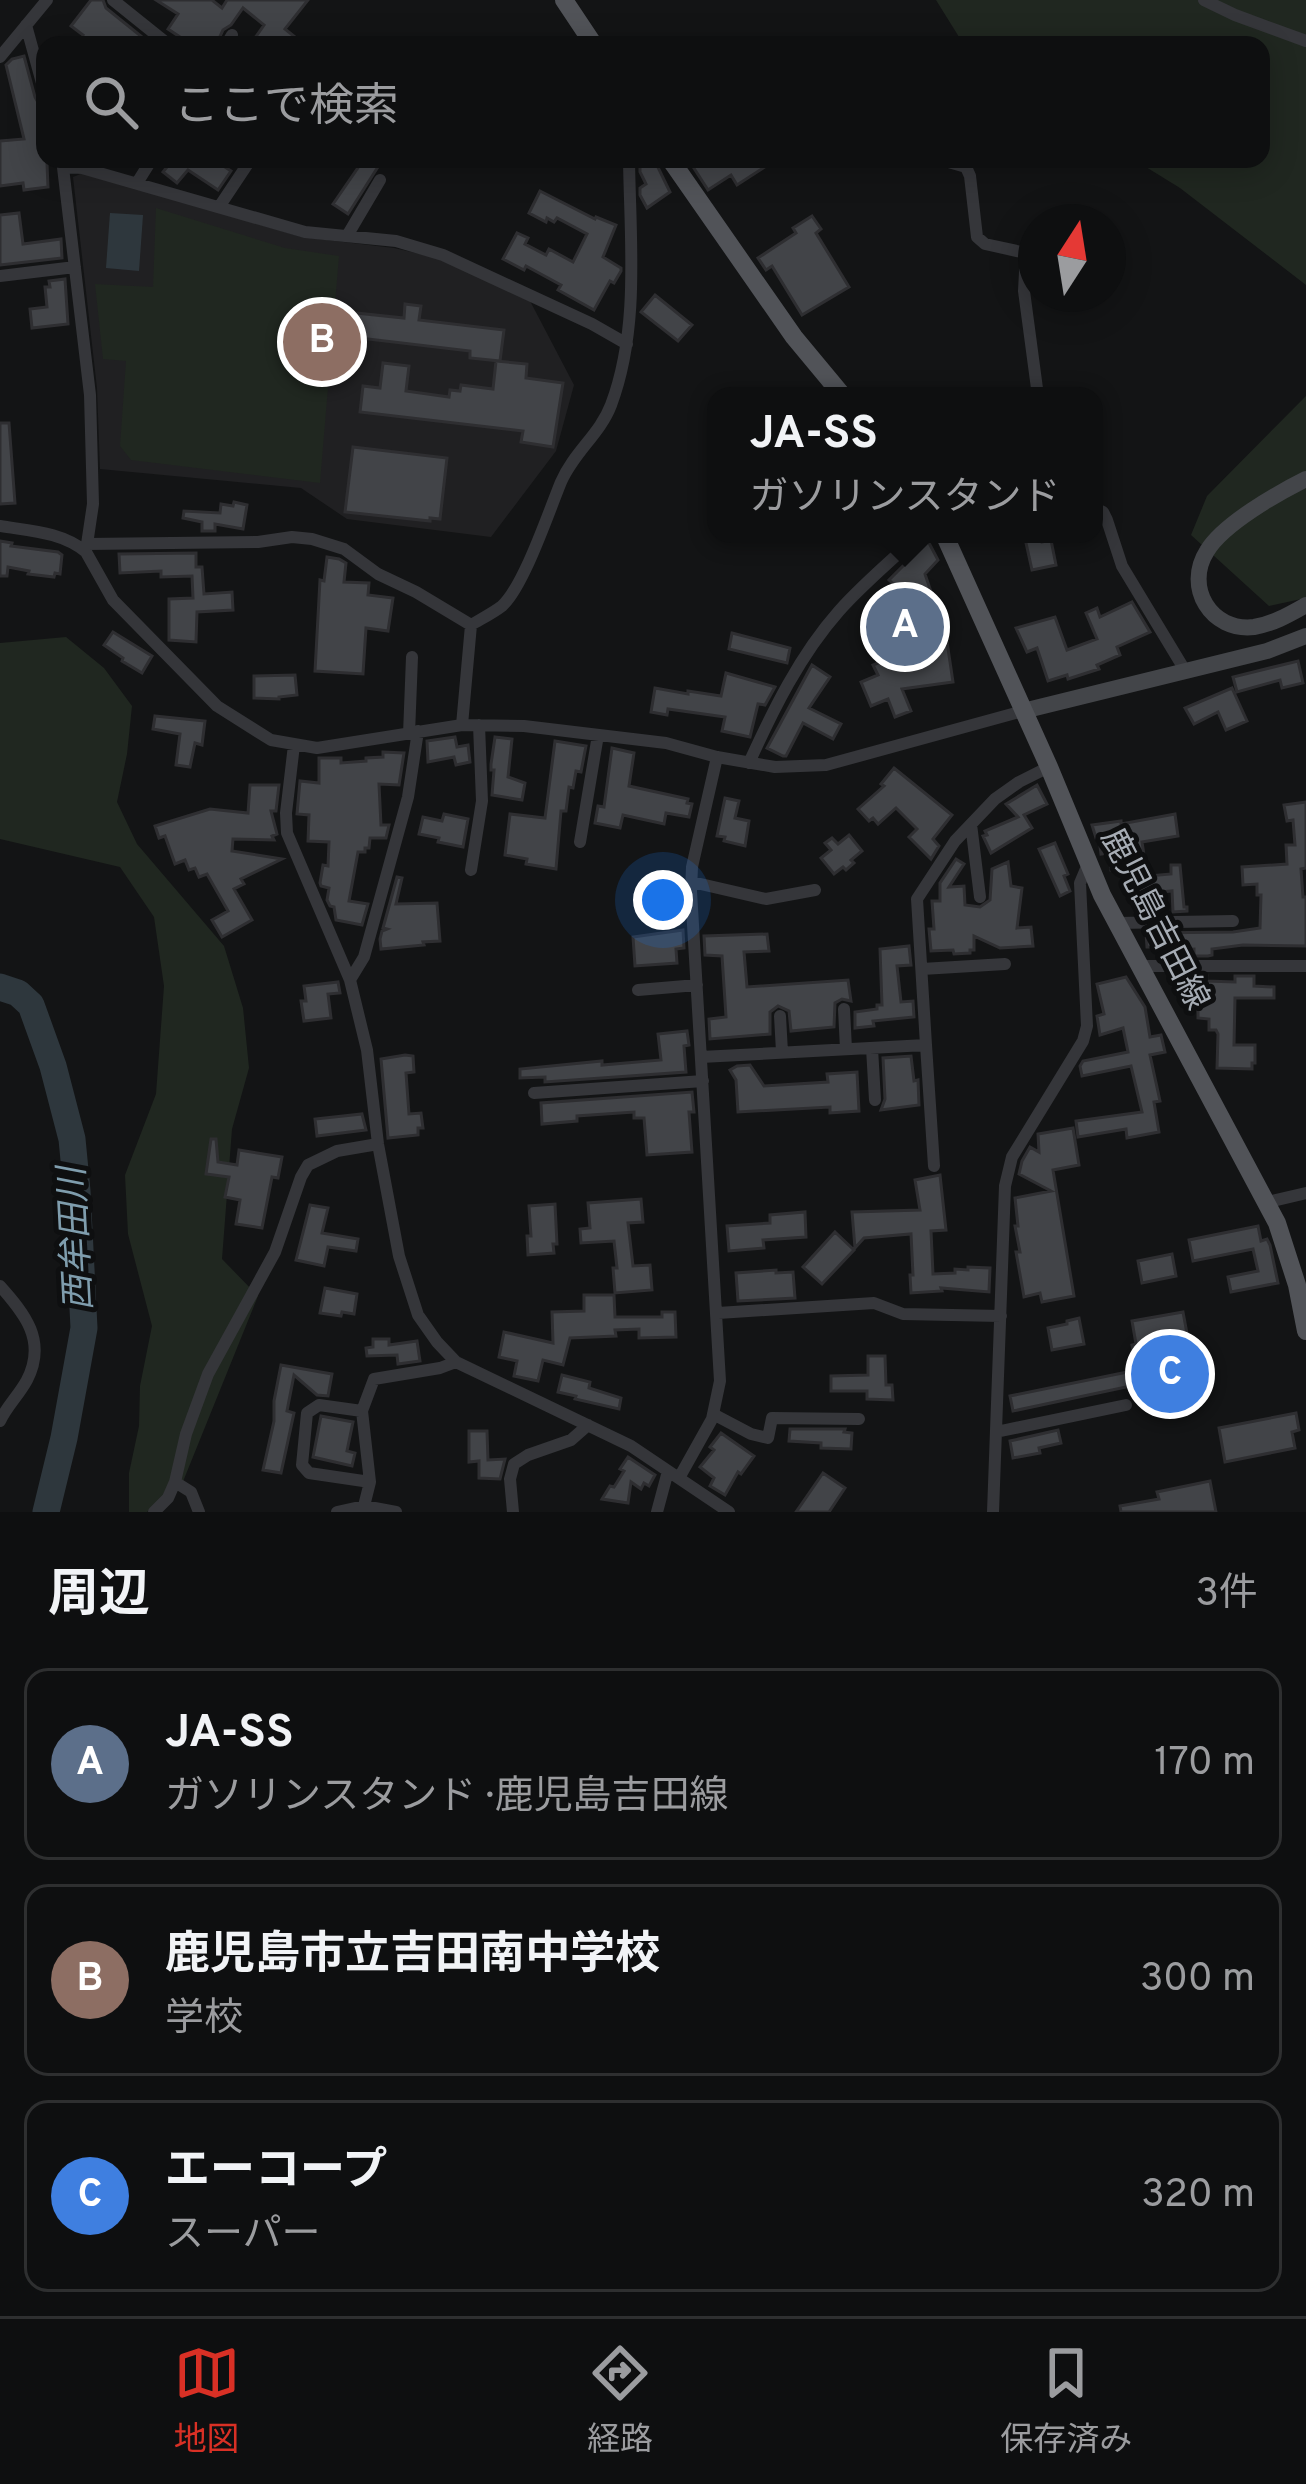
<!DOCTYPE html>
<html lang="ja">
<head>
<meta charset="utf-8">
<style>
	:root { --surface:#0e0f10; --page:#171819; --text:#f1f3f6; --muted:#9b9c9f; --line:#2e2f30; --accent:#d93025 }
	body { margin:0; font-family:Overpass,"Noto Sans JP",sans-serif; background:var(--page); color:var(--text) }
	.compass { position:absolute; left:1018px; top:204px; width:108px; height:108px; border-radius:50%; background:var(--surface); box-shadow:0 6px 30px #0003; rotate:12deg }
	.you { position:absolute; left:663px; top:900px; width:42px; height:42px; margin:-30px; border:9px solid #fff; border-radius:50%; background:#1a73e8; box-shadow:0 0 0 18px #1a73e833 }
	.badge { display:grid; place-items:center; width:78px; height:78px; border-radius:50%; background:var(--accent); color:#fff; font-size:39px; font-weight:700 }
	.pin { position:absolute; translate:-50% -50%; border:6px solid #fff; box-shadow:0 3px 12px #0006 }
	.popup { position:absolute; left:707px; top:387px; width:396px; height:156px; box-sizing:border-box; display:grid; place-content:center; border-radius:24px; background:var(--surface); filter:drop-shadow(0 3px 9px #0005); font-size:39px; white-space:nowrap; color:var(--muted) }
	.popup b { font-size:45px; color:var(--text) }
	.popup::after { content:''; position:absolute; left:50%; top:100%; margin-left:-24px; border:24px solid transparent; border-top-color:var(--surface) }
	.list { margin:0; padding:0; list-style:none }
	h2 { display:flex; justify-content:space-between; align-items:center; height:156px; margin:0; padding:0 48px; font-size:51px }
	h2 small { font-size:39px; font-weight:400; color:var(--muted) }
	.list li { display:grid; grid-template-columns:78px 1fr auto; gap:36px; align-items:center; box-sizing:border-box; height:192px; margin:0 24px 24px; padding:0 24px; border:3px solid var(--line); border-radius:24px }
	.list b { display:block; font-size:45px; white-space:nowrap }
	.list p { margin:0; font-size:39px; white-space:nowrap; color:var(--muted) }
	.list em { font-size:39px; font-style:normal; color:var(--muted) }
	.icon { flex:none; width:66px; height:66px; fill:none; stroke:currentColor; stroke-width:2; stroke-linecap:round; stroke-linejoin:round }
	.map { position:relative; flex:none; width:1306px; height:1512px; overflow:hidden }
	.search { position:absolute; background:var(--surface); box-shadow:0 6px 30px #0003; left:36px; right:36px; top:36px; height:132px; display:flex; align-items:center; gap:30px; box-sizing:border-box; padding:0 42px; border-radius:24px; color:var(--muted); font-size:45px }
	.sheet { height:804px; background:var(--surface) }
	nav { display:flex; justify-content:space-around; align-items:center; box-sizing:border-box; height:168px; border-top:3px solid var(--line); background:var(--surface); font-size:33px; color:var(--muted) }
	nav a { display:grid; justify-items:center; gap:6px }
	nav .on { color:var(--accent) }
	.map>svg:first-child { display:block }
	.built { fill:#202022 }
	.green { fill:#202720 }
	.water { fill:#2e373d }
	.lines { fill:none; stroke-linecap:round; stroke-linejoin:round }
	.river { stroke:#2e373d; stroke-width:27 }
	.building { fill:#424448; stroke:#2e2e31; stroke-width:3 }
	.street { stroke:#35363a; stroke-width:12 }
	.secondary { stroke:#434549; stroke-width:16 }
	.primary { stroke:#515358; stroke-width:18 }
	.labels { text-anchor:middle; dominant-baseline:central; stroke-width:10; stroke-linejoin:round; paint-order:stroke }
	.street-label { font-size:33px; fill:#a6acb4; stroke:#0e0f10 }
	.water-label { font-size:36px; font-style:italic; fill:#7f9dad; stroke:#0e0f10 }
</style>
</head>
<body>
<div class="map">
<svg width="1306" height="1512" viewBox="0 0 1306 1512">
	<rect width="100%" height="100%" fill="#131415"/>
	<path class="built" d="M83 173 302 237 394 248 438 258 529 299 574 385 556 451 491 537 347 519 301 488 100 469 97 388 73 177Z"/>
	<path class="green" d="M936 0H1306V285L1180 188 1133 159H1261V45H964Z
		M156 208 285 248 339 256 320 483 131 460 120 446 126 361 103 359 95 284 153 287Z
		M1306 396V598L1269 606 1191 535 1207 496Z
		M66 637 104 668 132 706 127 754 117 802 137 844 224 946 243 1008 249 1068 232 1129 222 1259 258 1296 182 1484 147 1512H129V1473L139 1426 140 1386 152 1326 128 1234 125 1175 156 1094 164 986 154 917 120 867 0 839V643Z"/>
	<path class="water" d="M110 213 143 215 139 271 106 268Z"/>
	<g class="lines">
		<path class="river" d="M0 987 18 993 31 1005 53 1066 72 1139 77 1191 84 1328 64 1438 46 1512"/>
	</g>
	<path class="building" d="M91 0H103L106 8 152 45H76L83 35 71 26Z
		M156 0H212L222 8 227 0H308L285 29 305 45H250L264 25 243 8 231 25 223 30 216 45H192L168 29 178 14Z
		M24 56 35 97 45 115 48 187 24 190 23 183 0 186V141L24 139 6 65 12 59Z
		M173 159H213L231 171 218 190 188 170 177 183 163 172Z
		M364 159H383L348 214 333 204Z
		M645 159H654L670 192 647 208 640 195V188L646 184 640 172V162Z
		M688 159H777L737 185 731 175 708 190Z
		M540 191 595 219 596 217 616 225 603 257 621 268V271L614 283 610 281 594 310 558 290 561 285 526 266 524 270 503 259 517 233 528 238 525 244 546 255 549 249 573 262 587 234 557 218 554 222 547 218 546 222 529 213Z
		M19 213 23 244 61 239 62 258 0 265V215Z
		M812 216 821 229 816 233 849 287 802 315 772 266 766 270 758 258 796 233 793 228Z
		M65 279 68 324 32 328 30 309 47 307 45 287H50L49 281Z
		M655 295 692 325 678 341 641 312Z
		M405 304 421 306 419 320 504 330 500 361 470 358V351L334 335 337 311 404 318Z
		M496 361 527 364 526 378 563 383 553 447 521 442 523 431 360 412 363 386 380 388 383 363 409 366 406 391 449 397 450 390 460 391 461 385 493 389Z
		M0 423H9L15 503 0 504Z
		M353 447 447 458 440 519 430 518V521L345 512Z
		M234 502 247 505 243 529 215 524V531H202V522L183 518 184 511 220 513 221 504 233 506Z
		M1024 534H1040L1042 542 1051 540 1056 565 1032 570Z
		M0 541 12 543 11 546 58 552 62 555 60 574 55 573 54 577 28 574 29 571 8 567 7 576H0Z
		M928 541 938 560 925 574 945 633 887 641 874 604 904 594 889 580Z
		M196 553V567H202L204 594 232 592 233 610 197 612 196 642 169 640V599L193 598 192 576 161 577V571L120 573 119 554Z
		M327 557 339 559 346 563 344 582 369 583 368 595 393 598 388 631 366 628 363 674 315 671 320 580 324 581Z
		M1132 602 1150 632 1117 647 1120 655 1097 665 1099 669 1068 679 1067 675 1048 681 1037 648 1027 652 1016 628 1055 617 1067 650 1097 639 1086 613 1097 608 1100 617Z
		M113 632 152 656 142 673 122 661 123 658 104 645Z
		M732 633 790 648 787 663 729 649Z
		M946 635 953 682 902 689 911 711 895 717 888 699 871 706 861 682 878 675 873 665Z
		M1298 661 1303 683 1282 688 1280 680 1237 692 1233 677Z
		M812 665 830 677 809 708 841 724 833 739 803 723 786 756H783L767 748Z
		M726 673 775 687 765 705 758 704 750 737 722 731 725 717 668 709 667 715 651 712 655 688 688 694V691L721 696Z
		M295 675 297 695 279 697V699L254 698V676Z
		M1232 688 1247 721 1226 730 1218 712 1194 724 1185 708Z
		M155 716 205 721 202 745 195 743 190 767 176 765 180 734 153 729Z
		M455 737 457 747 468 745 470 762 456 765 454 757 428 762 427 741Z
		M495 737 512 739 508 777 525 783 522 800 492 795 494 770H491V764Z
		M555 741 586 746 581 772 576 771 573 788 569 787 566 811H561L556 869 526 864 527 859 505 855 510 814 545 818Z
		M612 748 634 753 629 786 688 799 687 803 692 804 689 817 666 813 664 824 623 815 620 828 595 823 598 806 604 807Z
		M383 752 404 753 399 785 379 784 381 825H389L386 838H370L369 848H365V852H358L349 901 368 904 362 925 336 920 334 907 330 906 327 900 329 888 321 886 320 883 323 865 328 866 329 842 308 841 309 815 297 814 300 781 319 783V758H341V763L366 761V758L383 757Z
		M894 768 952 815 933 839 939 846 931 859 909 837 917 829 896 808 878 824 873 818 869 821 858 809 884 786 881 784Z
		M250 785H279L276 811H271L277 834 272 836 274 840 233 839 232 851 282 859 241 879 244 884 234 889 252 920 222 937 212 920 228 911 207 874 199 877 195 868 189 870 185 860 175 864 165 836 159 838 155 826 210 809 248 813Z
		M1037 785 1047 804 1024 815 1032 828 991 853 983 836 987 835 985 831 1018 817 1006 804Z
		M725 798 739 801 735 818 749 821 745 846 724 841 725 837 717 836Z
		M1306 802V868L1301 869 1303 897H1306V946L1243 945 1212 949V955L1208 956H1194V949L1165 951V947H1147L1146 933 1233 932 1260 928 1261 895H1257V884L1243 885 1242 867 1287 864 1286 845H1295L1293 820 1287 821 1284 805Z
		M444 814 468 819 463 847 438 842 439 838 419 834 423 817 442 821Z
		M1175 814 1178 836 1142 842 1146 868 1111 870 1110 853 1101 854 1099 838H1096L1092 825 1121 821V824Z
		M849 835 862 851 851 860 854 863 846 870 843 867 834 874 821 858 831 850 825 843 832 838 838 844Z
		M1055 843 1068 874 1064 876 1070 891 1060 896 1039 849Z
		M956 859 964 864 949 887 964 886 965 905 980 907 990 900 992 869 1008 862 1011 886 1022 888 1017 928 1031 927 1033 946 1000 948 974 936V950H970V953L954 954 953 950 931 951 929 929H934L932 901H940V883Z
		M1171 865H1180L1184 907H1187V911L1173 912 1172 891 1138 894 1137 877 1171 874Z
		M397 877 402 878 396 904 437 903 440 941 423 942 424 945 381 949 380 939 382 931 387 929 383 928Z
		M683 930 684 948 676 949 677 963 635 966 633 937Z
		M767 934 769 951 744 952 747 987 848 980 851 1001 842 999 835 1003 834 1027 791 1031 789 1011 778 1006 770 1012V1034L710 1039 709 1019 726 1017 722 956 705 955 704 936Z
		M909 946 911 965 897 966 901 1002 913 1001 914 1017 873 1021 874 1026 855 1028V1012L877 1009V1005H882L880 949Z
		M1194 976H1207V981L1235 982V976H1254V986L1274 987V998H1235L1234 1045H1255V1063H1252V1069L1217 1068 1218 1034 1216 1030H1209V1019L1198 1018V998H1193Z
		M1126 977 1145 1007 1150 1037 1161 1035 1165 1052 1150 1055 1160 1101 1154 1102 1159 1132 1127 1138 1126 1129 1078 1137 1076 1121 1142 1112 1131 1066 1082 1076 1080 1066 1083 1061 1128 1052 1123 1028 1100 1035 1097 1016 1104 1014 1097 984Z
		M338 982 340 993 328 994 331 1018 304 1021 301 1001H306L304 986Z
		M687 1031 689 1045 684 1046 686 1072 545 1082V1077L520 1078V1069L602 1061V1065L661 1060 658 1034Z
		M405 1055 413 1056 414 1072 406 1073 409 1114 421 1113 423 1128H418V1135L388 1138 381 1059Z
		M911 1056 914 1081 918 1080 919 1105 881 1110 885 1099 883 1058Z
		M750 1065 764 1086 828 1082 827 1074 857 1072 859 1111 830 1113V1107L738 1112 736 1080 730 1070 737 1066Z
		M692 1092 694 1112H689L692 1152 647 1155 644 1118H634V1112L577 1116V1121L542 1124 541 1103Z
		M362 1114 366 1130 317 1136 315 1119Z
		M1073 1128 1079 1165 1053 1170 1074 1296 1042 1302 1040 1293 1024 1297 1016 1252H1020L1015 1226H1018L1015 1198 1051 1191 1019 1174 1022 1161 1030 1147 1039 1152 1038 1134Z
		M211 1139H216L218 1162 237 1165 239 1150 282 1157 278 1178 272 1177 262 1228 236 1224 240 1200 225 1197 229 1177 206 1174Z
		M940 1175 946 1230 931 1231 933 1274 955 1273V1269L968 1270V1267L990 1268 989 1292 941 1288 942 1291 911 1293 910 1275H913L911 1234 864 1238 855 1248 852 1212 920 1210 915 1180Z
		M641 1199 643 1222 628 1223 633 1266 650 1265 652 1290 615 1293 613 1268H617L614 1241 581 1243 580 1229 590 1228 588 1203Z
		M555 1204 557 1244H553L554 1253 528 1255 527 1236H531L529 1206Z
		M310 1205 328 1208 322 1233 358 1239 356 1251 328 1247 324 1266 296 1260Z
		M805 1212 806 1237 763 1240 764 1248 729 1251 727 1226 770 1223V1215Z
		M1258 1226 1261 1241 1267 1239 1270 1245 1278 1283 1231 1292 1228 1277 1258 1271 1253 1249 1193 1261 1189 1240Z
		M835 1232 854 1250 822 1284 803 1267Z
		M1172 1254 1176 1276 1142 1283 1138 1261Z
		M776 1270V1273L793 1272 795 1298 738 1301 736 1273Z
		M325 1288 357 1294 354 1314 342 1312 341 1316 320 1313Z
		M584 1295H614L615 1317H662V1312H675L676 1337 639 1338V1329L615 1330 616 1336 570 1338 563 1365 543 1360 538 1381 514 1376 517 1361 499 1357 504 1332 553 1343 552 1312 584 1311Z
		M1183 1312 1191 1355 1198 1354 1205 1394 1144 1405 1140 1384 1013 1411 1010 1396 1137 1370 1132 1345 1136 1344 1132 1321Z
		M1079 1318 1084 1344 1052 1350 1048 1328 1067 1324V1321Z
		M373 1339H389V1345L417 1341 420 1361 398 1364 397 1355 367 1356 366 1348 373 1347Z
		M868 1356H885L886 1385H892L893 1400 867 1399V1391H831V1376L868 1375Z
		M281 1365 332 1374 328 1396 317 1395 294 1375 287 1411 294 1413 281 1473 263 1470 274 1421V1401Z
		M562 1375 590 1382 589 1388 621 1398 619 1409 575 1399 576 1396 558 1392Z
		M1296 1413 1299 1430 1292 1432 1295 1448 1225 1462 1219 1428Z
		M321 1416 353 1422 347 1451 355 1453 352 1466 313 1457Z
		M790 1429H845L844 1432 852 1433 851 1449 821 1448V1443L789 1441Z
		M1058 1430 1061 1443 1039 1448 1040 1453 1013 1458 1010 1441Z
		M469 1431H487L488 1460 505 1459 500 1479 479 1478V1461L469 1462Z
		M721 1433 754 1456 741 1474 738 1472 725 1495 710 1486 714 1478 700 1467 714 1450 710 1447Z
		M628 1457 655 1475 649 1486 644 1483 641 1489 631 1482 628 1503 602 1499 610 1486 614 1487 624 1471 620 1469Z
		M823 1473 845 1488 829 1512H796Z
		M1210 1481 1216 1512H1121L1120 1506 1159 1499 1157 1492Z"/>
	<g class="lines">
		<path class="street" d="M113 0 169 45
			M1204 0 1235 15 1306 41
			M26 25 45 94
			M226 45 232 35
			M0 57 47 0
			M62 159 90 395 93 504 86 551
			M938 159 966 167 970 176 977 237 985 244 1026 253 1024 291 1038 396
			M65 167 82 168 305 232 396 241 443 255 592 324 627 344
			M137 183 152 159
			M219 207 251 159
			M347 236 380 180
			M0 276 75 267
			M1094 508 1103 512 1107 520 1122 566 1186 672
			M0 526C30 531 62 532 86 552L113 600 217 706 271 740 317 748 462 725 524 726 666 743 717 757 775 767 826 765 1023 711
			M87 544 258 542 292 537 312 539 344 549 378 574 416 592 471 625
			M462 725 471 625C481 619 493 613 502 606 524 586 549 511 561 482 574 452 600 434 611 405 640 328 630 240 629 159
			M409 734 412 657
			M294 745 286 813 287 833 350 980 367 1050 378 1144 399 1256 418 1315 437 1342 456 1362 631 1446 729 1512
			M749 763C773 710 800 655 839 611 864 583 893 559 920 534
			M971 824 980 897
			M580 842 598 735
			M471 870 482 801 479 725
			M692 882 766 899 815 890
			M1118 923 1233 921
			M1139 966H1306
			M922 969 1005 964
			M350 980 364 957 408 797 418 731
			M638 990 697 985
			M844 1009 846 1049
			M780 1016 782 1052
			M926 1045 934 1166
			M872 1048 875 1100
			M701 1057 926 1045 917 899 955 841 995 799 1019 782 1049 767
			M534 1093 703 1081
			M1268 1202 1306 1193
			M0 1286C25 1314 47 1341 27 1380 19 1395 7 1406 0 1421
			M718 1313 874 1303 903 1314 1001 1316
			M362 1411 319 1405 307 1413 302 1465 309 1473 370 1482
			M713 1414 751 1434 768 1438 772 1418 859 1419
			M996 1432 1126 1405
			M679 1478 712 1419 720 1381 691 891 692 867 717 757
			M175 1482 186 1434 208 1374 275 1252 301 1177 308 1165 337 1151 378 1144
			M364 1506 370 1482 362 1411 374 1379 440 1368 456 1362
			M154 1512 168 1498 175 1482 191 1492 199 1512
			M337 1512 364 1506 396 1512
			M513 1512 510 1479 514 1464 528 1455 571 1440 588 1425
			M657 1512 668 1471
			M993 1512 1005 1186 1012 1157 1083 1041 1087 1026 1080 883 1088 864"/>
		<path class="secondary" d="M1306 479C1278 493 1223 524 1207 551 1184 587 1211 632 1254 627 1273 624 1290 614 1306 605
			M1023 711 1267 651 1306 636"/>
		<path class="primary" d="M564 0 594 45
			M670 159 794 337 843 396
			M944 534 1049 767 1102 895 1277 1223 1297 1285 1306 1331"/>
	</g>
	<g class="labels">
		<g class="street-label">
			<text transform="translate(1153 920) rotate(63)">鹿児島吉田線</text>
		</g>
		<g class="water-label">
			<text transform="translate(78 1239) rotate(-93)">西牟田川</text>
		</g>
	</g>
</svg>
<svg class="compass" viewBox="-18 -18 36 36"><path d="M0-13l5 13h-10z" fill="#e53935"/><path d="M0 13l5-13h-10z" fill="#9b9c9f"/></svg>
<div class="you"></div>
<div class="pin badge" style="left:905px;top:627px;background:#5c6f8a">A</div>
<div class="popup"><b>JA-SS</b>ガソリンスタンド</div>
<div class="pin badge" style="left:322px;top:342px;background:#8d6e63">B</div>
<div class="pin badge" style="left:1170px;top:1374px;background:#3f7fe0">C</div>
<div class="search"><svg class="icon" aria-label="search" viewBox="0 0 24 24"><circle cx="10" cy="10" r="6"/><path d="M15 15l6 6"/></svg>ここで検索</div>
</div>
<section class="sheet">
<h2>周辺<small>3件</small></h2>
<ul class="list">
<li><span class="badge" style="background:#5c6f8a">A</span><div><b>JA-SS</b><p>ガソリンスタンド · 鹿児島吉田線</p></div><em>170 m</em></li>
<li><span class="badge" style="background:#8d6e63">B</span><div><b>鹿児島市立吉田南中学校</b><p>学校</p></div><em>300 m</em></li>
<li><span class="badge" style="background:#3f7fe0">C</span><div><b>エーコープ</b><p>スーパー</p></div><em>320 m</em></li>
</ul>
</section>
<nav>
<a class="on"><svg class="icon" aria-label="map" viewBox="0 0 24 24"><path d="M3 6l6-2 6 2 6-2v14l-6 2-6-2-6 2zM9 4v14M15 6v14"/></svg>地図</a>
<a><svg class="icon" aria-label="directions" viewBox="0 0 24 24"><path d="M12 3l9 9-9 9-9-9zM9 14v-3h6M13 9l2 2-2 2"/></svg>経路</a>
<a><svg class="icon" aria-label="saved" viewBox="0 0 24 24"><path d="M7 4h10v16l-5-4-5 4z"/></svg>保存済み</a>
</nav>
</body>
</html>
